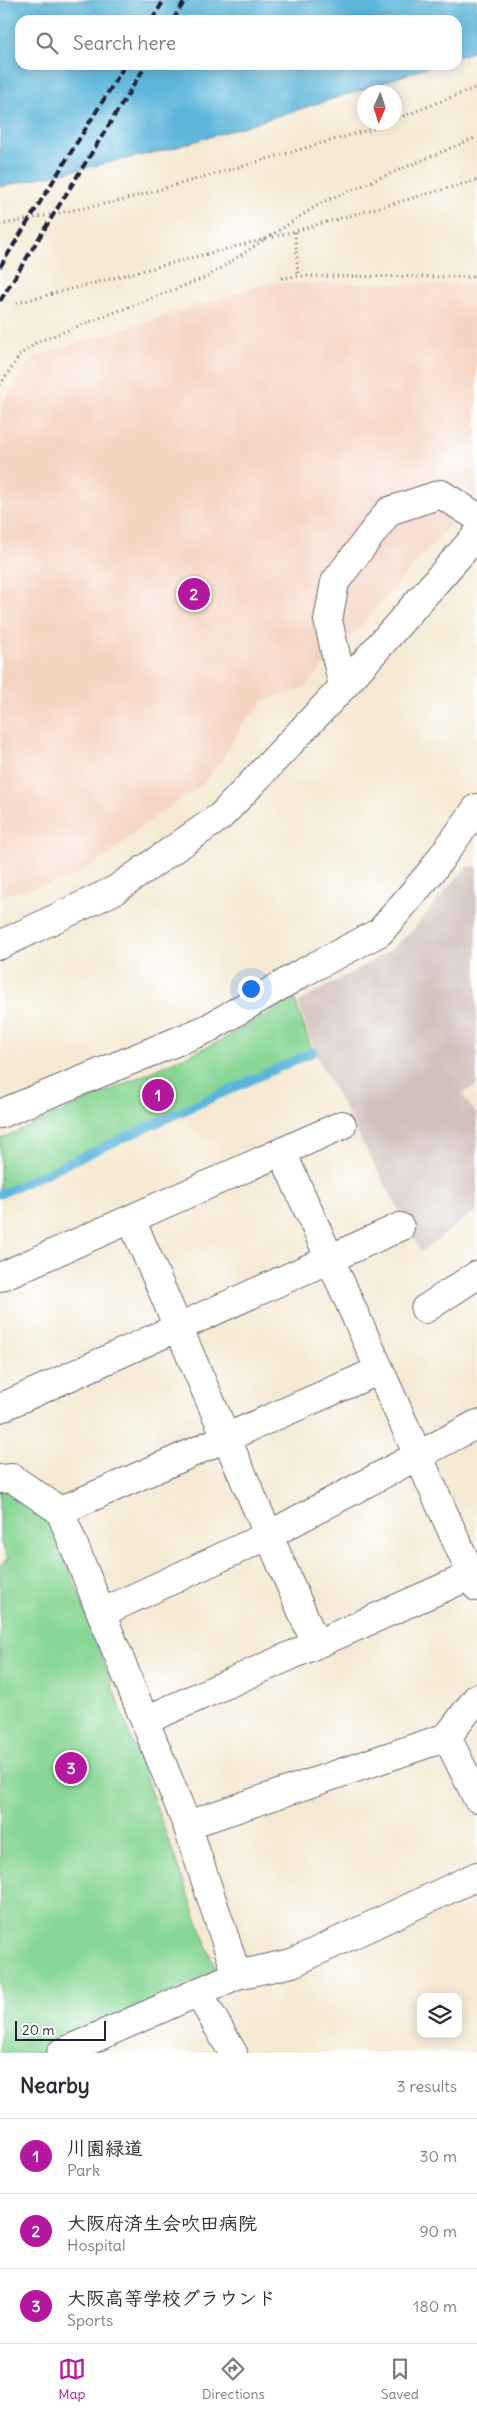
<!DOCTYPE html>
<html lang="en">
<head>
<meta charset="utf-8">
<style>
	:root { --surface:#fff; --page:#f2f2f3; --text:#2b2b33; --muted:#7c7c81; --line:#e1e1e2; --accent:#b5179e }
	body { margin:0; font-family:Delius,"Klee One",sans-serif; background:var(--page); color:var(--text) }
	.controls { position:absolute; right:15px; bottom:15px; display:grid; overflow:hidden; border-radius:10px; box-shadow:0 2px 12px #0003 }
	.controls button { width:45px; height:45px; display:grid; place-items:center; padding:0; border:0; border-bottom:1px solid var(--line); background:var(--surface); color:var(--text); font:25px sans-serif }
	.compass { position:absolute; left:357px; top:85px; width:45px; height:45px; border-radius:50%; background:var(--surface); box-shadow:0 2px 12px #0003; rotate:183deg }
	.scale { position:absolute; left:15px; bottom:12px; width:91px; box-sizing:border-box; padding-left:5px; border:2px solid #22223b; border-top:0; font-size:14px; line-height:18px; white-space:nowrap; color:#22223b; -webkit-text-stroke:4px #fff; paint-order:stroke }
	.you { position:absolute; left:250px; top:988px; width:18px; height:18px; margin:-12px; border:4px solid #fff; border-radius:50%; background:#1a73e8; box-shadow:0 0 0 8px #1a73e833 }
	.badge { display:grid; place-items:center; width:32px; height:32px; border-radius:50%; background:var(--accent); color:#fff; font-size:16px; font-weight:700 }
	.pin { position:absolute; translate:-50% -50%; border:2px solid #fff; box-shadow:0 1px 5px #0006 }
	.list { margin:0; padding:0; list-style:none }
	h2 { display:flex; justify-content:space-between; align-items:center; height:65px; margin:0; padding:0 20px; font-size:21px }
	h2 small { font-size:16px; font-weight:400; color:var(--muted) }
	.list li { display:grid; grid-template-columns:32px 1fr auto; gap:15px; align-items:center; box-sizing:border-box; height:75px; padding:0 20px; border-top:1px solid var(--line) }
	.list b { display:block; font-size:19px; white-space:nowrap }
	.list p { margin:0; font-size:16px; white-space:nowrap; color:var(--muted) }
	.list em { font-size:16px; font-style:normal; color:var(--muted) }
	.icon { flex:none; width:28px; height:28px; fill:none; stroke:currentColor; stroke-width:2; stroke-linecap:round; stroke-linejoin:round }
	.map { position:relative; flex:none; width:477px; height:2053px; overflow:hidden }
	.search { position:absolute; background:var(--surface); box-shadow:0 2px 12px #0003; left:15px; right:15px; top:15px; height:55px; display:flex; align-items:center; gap:12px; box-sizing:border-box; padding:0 18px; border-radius:15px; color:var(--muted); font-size:19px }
	.sheet { height:290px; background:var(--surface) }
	nav { display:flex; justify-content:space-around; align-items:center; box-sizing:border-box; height:70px; border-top:1px solid var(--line); background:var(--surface); font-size:14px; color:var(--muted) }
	nav a { display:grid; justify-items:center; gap:2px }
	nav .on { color:var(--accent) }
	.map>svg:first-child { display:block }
	.built { fill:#f4d3c1 }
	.industrial { fill:#d0c0bc }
	.green { fill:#88d695; stroke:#557c68 }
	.water { fill:#5db6da; stroke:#406c8a }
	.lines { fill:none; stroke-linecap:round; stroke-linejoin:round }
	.stream { stroke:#5db6da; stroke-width:9 }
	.minor-casing { stroke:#6c6870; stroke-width:30 }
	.path { stroke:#6c6870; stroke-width:3; stroke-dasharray:1 4; stroke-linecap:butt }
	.minor { stroke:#fff; stroke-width:28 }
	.rail { stroke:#22223b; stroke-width:4; stroke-dasharray:8 4; stroke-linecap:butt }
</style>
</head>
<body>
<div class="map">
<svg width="477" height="2053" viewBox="0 0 477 2053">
	<rect width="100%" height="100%" fill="#fff"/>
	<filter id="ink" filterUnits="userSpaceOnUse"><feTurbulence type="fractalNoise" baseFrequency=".02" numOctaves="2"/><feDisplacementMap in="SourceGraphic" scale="10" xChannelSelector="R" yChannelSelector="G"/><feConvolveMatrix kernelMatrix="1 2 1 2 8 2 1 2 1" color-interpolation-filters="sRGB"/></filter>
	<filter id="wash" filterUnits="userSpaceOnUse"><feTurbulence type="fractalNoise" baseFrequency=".0096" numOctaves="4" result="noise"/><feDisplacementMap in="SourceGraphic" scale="20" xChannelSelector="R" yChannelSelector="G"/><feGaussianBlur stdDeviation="1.12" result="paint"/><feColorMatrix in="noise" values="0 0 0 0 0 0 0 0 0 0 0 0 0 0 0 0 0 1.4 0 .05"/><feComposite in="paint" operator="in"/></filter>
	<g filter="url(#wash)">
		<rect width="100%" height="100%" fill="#f5e9d3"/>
		<path class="built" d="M271 283 477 285V495L304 688 264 701 244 722 223 758 204 783 140 827 108 856 71 878 0 896V407L34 357Z"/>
		<path class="industrial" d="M477 866V1085L462 1094 477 1115V1210L421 1252 317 1057 298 1003 389 951 412 931 466 867Z"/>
		<path class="green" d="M294 998 313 1052 0 1194V1139L218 1042Z
			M0 1490H11L51 1518 216 1971 43 2053H0V1565L8 1558 0 1541Z"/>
		<path class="water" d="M0 0H477V50L457 57V20H20V65H433L365 89 170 149 0 187Z"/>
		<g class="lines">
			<path class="stream" d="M0 1194 313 1052"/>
		</g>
	</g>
	<g filter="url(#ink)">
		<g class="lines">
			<g class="minor-casing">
				<path id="minor" d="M343 687 328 620 335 582 389 511 441 494 477 517
					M0 945 115 890 221 816 343 687 477 535
					M0 1114 207 1029 302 973 380 932 431 872 477 808
					M282 1152 477 1587
					M131 1219 316 1644
					M0 1277 342 1125
					M425 1309 477 1275
					M0 1408 400 1227
					M0 1479 12 1478 60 1511 187 1825 237 1975
					M60 1511 380 1370
					M101 1613 269 1535 477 1424
					M146 1720 472 1575
					M447 1737 477 1798
					M187 1825 447 1737 477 1698
					M198 1992 233 2053
					M61 2053 237 1975 292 1963 477 1876"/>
			</g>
			<path class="path" d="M394 120 477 87
				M0 225 123 200 372 129 389 122
				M295 232 298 276
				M273 237 477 180
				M282 278 298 276 477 277
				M17 303 265 239
				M0 385 20 355 37 342 207 277 321 203 477 137"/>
			<use href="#minor" class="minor"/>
			<path class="rail" d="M152 20 164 0
				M173 20 185 0
				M0 267 125 65
				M0 301 146 65"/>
		</g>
	</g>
</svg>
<div class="controls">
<button><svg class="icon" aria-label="layers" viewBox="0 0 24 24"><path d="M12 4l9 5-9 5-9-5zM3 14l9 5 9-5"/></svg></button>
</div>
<svg class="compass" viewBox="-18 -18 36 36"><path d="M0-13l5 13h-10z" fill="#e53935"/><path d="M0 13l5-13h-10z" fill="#7c7c81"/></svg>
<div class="scale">20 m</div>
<div class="you"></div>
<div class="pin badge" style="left:158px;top:1095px">1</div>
<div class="pin badge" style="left:194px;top:594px">2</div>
<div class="pin badge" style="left:71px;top:1768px">3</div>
<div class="search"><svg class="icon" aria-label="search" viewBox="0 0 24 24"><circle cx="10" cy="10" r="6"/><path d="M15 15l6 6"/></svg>Search here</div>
</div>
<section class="sheet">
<h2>Nearby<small>3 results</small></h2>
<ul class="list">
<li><span class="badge">1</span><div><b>川園緑道</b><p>Park</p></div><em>30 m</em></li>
<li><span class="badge">2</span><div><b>大阪府済生会吹田病院</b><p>Hospital</p></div><em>90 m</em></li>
<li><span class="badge">3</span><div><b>大阪高等学校グラウンド</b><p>Sports</p></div><em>180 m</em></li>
</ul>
</section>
<nav>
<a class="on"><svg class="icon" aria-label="map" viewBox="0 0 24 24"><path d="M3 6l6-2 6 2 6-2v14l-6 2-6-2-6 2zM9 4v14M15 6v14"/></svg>Map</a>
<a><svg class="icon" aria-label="directions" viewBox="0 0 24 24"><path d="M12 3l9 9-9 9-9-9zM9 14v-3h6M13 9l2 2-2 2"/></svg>Directions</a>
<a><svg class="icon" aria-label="saved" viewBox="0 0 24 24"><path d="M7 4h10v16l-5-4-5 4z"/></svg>Saved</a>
</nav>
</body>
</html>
